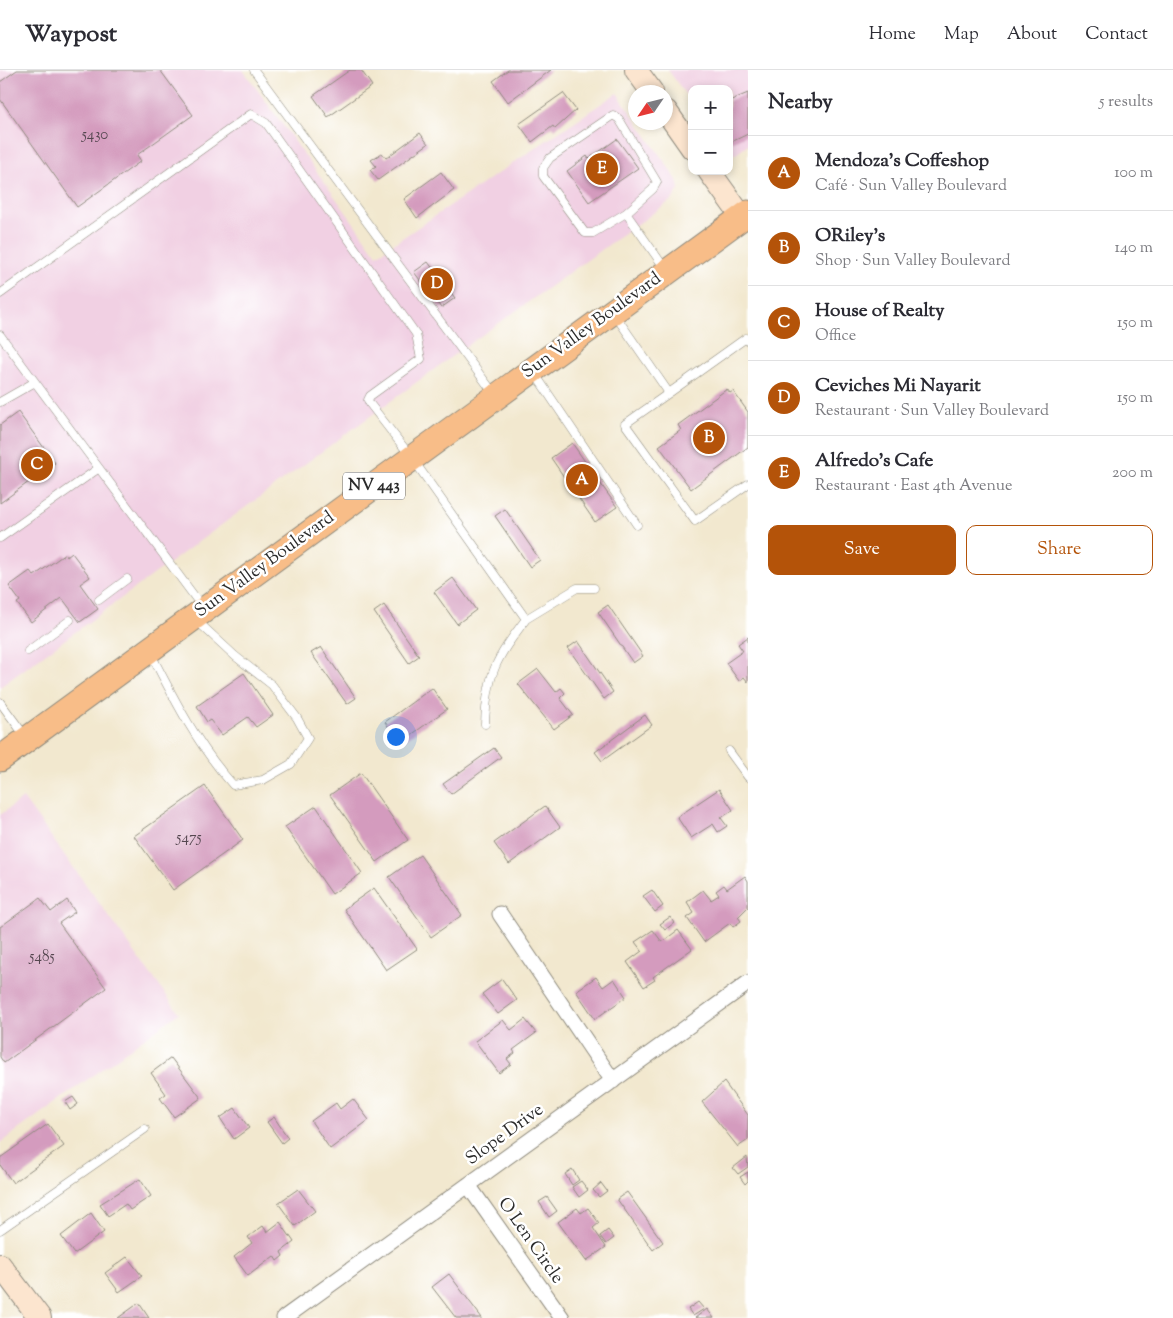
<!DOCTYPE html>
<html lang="en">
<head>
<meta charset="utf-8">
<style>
	:root { --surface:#fff; --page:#f2f2f3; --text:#2b2b33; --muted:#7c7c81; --line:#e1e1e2; --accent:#b45309 }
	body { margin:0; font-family:"Sorts Mill Goudy",serif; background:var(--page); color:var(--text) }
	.controls { position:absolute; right:15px; top:15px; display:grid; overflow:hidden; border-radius:10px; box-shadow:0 2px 8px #0003 }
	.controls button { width:45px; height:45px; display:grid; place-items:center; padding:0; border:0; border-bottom:1px solid var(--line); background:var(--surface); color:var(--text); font:25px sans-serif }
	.compass { position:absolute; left:628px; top:15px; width:45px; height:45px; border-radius:50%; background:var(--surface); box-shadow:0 2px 8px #0003; rotate:235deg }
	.you { position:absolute; left:395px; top:666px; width:18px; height:18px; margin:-12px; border:4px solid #fff; border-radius:50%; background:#1a73e8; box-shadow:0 0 0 8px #1a73e833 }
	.badge { display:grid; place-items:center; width:32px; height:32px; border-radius:50%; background:var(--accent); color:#fff; font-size:16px; font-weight:700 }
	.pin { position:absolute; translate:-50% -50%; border:2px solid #fff; box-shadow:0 1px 5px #0006 }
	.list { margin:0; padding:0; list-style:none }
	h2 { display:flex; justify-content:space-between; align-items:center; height:65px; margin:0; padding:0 20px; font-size:21px }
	h2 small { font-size:16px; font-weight:400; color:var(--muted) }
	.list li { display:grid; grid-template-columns:32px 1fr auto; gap:15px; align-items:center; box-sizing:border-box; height:75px; padding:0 20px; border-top:1px solid var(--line) }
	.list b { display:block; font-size:19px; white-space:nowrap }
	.list p { margin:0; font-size:16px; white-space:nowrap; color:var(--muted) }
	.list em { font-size:16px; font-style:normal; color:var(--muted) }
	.actions { display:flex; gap:10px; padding:15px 20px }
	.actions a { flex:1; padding:11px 0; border:1px solid var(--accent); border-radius:10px; text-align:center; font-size:18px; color:var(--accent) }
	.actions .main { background:var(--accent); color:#fff }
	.map { position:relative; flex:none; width:748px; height:1248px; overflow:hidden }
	header { display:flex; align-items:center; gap:30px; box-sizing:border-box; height:70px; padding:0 25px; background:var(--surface); border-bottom:1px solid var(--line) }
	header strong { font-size:24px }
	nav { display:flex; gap:28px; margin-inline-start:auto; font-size:18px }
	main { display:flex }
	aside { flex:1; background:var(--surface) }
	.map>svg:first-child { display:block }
	.built { fill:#f1d0e3 }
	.building { fill:#d49bbe }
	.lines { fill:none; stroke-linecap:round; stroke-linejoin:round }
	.lane-casing { stroke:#8e8a7d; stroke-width:9 }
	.street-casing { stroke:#8e8a7d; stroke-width:17 }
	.secondary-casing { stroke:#8e8a7d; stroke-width:24 }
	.primary-casing { stroke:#8e8a7d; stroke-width:27 }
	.lane { stroke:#fff; stroke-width:8 }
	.street { stroke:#fff; stroke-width:15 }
	.secondary { stroke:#fce5cf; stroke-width:22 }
	.primary { stroke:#f8bd88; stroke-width:25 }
	.labels { text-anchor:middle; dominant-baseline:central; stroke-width:5; stroke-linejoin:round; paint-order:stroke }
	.number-label { font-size:15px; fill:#554750 }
	.shield { fill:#fff; stroke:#6b6b6b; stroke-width:1 }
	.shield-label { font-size:16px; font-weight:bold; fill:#2b2b2b }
	.street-label { font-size:18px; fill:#2b2b2b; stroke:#fff }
</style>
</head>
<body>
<header>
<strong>Waypost</strong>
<nav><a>Home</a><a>Map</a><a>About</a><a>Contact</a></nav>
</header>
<main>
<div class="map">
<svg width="748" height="1248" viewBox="0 0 748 1248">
	<rect width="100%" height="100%" fill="#fff"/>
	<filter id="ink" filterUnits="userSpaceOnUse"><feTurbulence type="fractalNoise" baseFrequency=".02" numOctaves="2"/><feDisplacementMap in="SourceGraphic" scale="10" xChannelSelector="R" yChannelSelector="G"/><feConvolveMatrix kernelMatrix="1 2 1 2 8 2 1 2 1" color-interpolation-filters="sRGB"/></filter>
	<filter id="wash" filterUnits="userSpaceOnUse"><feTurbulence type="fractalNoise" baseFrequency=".0096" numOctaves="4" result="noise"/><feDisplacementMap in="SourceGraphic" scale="20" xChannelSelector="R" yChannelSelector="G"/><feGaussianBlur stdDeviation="1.12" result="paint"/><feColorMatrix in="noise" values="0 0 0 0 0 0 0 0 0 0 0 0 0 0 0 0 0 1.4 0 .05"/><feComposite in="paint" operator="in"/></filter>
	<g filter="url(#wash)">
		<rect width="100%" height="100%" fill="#f2e8cf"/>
		<path class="built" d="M0 0H243L377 185 617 23 677 110 679 119 673 129 451 287 0 617Z
			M668 0H748V75L736 84 729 83V19H692V33Z
			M23 728 179 943 0 1073V745Z"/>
		<g id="blocks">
			<path class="building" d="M17 0H160L193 45 137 85 141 91 77 137 0 29V12Z
				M350 0H361L372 16 328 47 313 26Z
				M508 0H551L508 32 493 11Z
				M563 23 576 40 555 59 553 56 532 72 519 54Z
				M748 23V64L729 73V31Z
				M420 63 428 74 378 110 370 100 376 96 371 90 382 83 386 88Z
				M617 69 638 98 589 132 567 101 587 86 589 89Z
				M441 102 454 120 417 148 404 129Z
				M428 192 455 228 441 238 414 202Z
				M727 319 730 323 733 321 748 342V377L691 419 659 376 681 360 678 355Z
				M18 342 55 393 0 433V355Z
				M572 373 617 437 595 452 551 388Z
				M505 439 540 490 530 497 495 446Z
				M72 483 90 507 80 514 98 539 80 552 62 528 31 552 17 533 20 531 9 516 30 501 34 506 65 484 67 487Z
				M453 508 476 540 457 554 434 522Z
				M384 535 419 586 409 593 374 542Z
				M608 535 643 586 633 593 598 542Z
				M748 567V612L744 607 739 611 726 593 743 581 738 574Z
				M578 571 613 622 604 629 568 578Z
				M321 577 356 628 347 634 311 583Z
				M538 599 556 622 561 618 565 623 560 628 573 645 554 659 518 614Z
				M244 603 273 645 256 657 248 647 222 665 210 650 207 652 197 636Z
				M432 618 447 639 400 673 385 652Z
				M645 645 652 655 602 691 595 682Z
				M494 678 501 687 451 724 443 714Z
				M361 703 408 770 377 792 330 725Z
				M205 716 243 770 173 820 134 766Z
				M719 719 733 740 721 748 727 756 718 762 713 754 691 768 677 747Z
				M316 736 362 803 332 824 285 757Z
				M545 736 560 757 509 794 494 773Z
				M420 785 462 845 431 867 389 807Z
				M745 806 748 811V837L738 847 741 851 733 857 730 853 704 872 687 848 694 843 687 832 703 820 711 830 719 825 716 821 724 815 727 819Z
				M374 818 417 879 386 900 344 839Z
				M652 820 663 836 655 842 643 826Z
				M40 828 51 842 67 830 75 842 59 853 106 918 4 993 0 987V857Z
				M670 847 674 853 665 860 660 854Z
				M653 860 662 872 678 860 692 879 653 907 655 910 644 917 627 892 642 881 635 872Z
				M596 907 603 917 614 909 626 927 595 949 576 921Z
				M502 909 517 930 498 944 482 924Z
				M525 949 536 963 513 980 515 983 507 989 511 994 499 1003 475 971 503 950 511 960Z
				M171 988 201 1028 174 1047 160 1028 166 1024 151 1003Z
				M724 1012 748 1045V1070L738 1077 702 1032Z
				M73 1027 78 1034 70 1040 65 1032Z
				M353 1029 369 1050 330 1079 311 1051 336 1033 340 1039Z
				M235 1038 249 1058 234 1069 220 1048Z
				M274 1047 288 1068 282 1073 267 1052Z
				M48 1054 64 1076 13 1113 0 1095V1088Z
				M747 1087 748 1097 738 1104 733 1098Z
				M572 1099 579 1110 572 1115 565 1104Z
				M748 1102V1111L745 1114 740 1107Z
				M140 1109 151 1126 130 1140 126 1134 108 1146 100 1134Z
				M581 1111 588 1120 579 1127 572 1117Z
				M601 1113 607 1121 599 1127 593 1120Z
				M298 1119 315 1141 295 1156 278 1133Z
				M627 1122 663 1172 653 1180 617 1129Z
				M547 1127 557 1141 549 1147 539 1132Z
				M577 1138 581 1143 588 1138 599 1153 593 1158 606 1177 586 1191 558 1152Z
				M91 1143 104 1162 74 1184 61 1166Z
				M280 1152 294 1172 281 1182 283 1186 277 1191 274 1186 248 1206 234 1187 252 1173 248 1167 263 1156 267 1162Z
				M608 1160 614 1168 606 1174 600 1166Z
				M127 1187 142 1206 119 1222 105 1203Z
				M449 1204 482 1248H456L432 1217Z
				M698 1232 704 1239 693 1246 688 1239Z
				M139 1233 149 1248H118Z
				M707 1239 714 1248H695Z"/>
		</g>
	</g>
	<g filter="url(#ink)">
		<use href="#blocks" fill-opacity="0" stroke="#8e8a7d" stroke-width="1"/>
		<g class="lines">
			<g class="lane-casing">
				<path id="lane" d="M254 0 495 325
					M626 143 653 119 657 112 619 49 613 45 550 88 543 98V106L585 163H593L626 143 666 200
					M0 224 251 44 266 53 416 264 421 289 370 326 368 330 370 334 412 388 526 549C496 589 487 603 485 654
					M615 245 669 323 746 268 748 271
					M0 265 203 538
					M535 304 637 455
					M669 323 625 354 695 451 748 414
					M0 332 35 312
					M0 468 99 398
					M99 530 127 509
					M526 549 577 518H594
					M28 581 70 550
					M151 584C175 631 198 676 233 715L263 710 291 694 308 668 297 648 272 615 235 586 196 550
					M0 632 25 666
					M729 681 748 707
					M0 1160 145 1059"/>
			</g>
			<g class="street-casing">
				<path id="street" d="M500 844 613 1011
					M468 1115 562 1248
					M284 1248 748 913"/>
			</g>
			<g class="secondary-casing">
				<path id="secondary" d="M636 0 652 22
					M666 41 692 78
					M709 101 742 147
					M0 1195 40 1248"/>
			</g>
			<g class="primary-casing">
				<path id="primary" d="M0 689 748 143"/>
			</g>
			<use href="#lane" class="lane"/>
			<use href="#street" class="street"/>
			<use href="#secondary" class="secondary"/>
			<use href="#primary" class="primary"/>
		</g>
	</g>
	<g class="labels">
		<g class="number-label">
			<text x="95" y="65">5430</text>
			<text x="189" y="768">5475</text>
			<text x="42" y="887">5485</text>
		</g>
		<rect class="shield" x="343" y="402.5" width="62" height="27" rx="4"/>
		<g class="shield-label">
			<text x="374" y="416">NV 443</text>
		</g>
		<g class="street-label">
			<text transform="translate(592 256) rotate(-36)">Sun Valley Boulevard</text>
			<text transform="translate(265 495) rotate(-36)">Sun Valley Boulevard</text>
			<text transform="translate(505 1065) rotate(-36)">Slope Drive</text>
			<text transform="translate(530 1171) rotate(55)">O Len Circle</text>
		</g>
	</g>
</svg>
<div class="controls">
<button>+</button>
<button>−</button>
</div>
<svg class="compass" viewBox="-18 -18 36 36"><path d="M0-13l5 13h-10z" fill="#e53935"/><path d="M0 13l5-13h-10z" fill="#7c7c81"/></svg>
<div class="you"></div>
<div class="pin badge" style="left:582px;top:410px">A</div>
<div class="pin badge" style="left:709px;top:368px">B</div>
<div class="pin badge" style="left:37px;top:395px">C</div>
<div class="pin badge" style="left:437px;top:214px">D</div>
<div class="pin badge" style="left:602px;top:99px">E</div>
</div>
<aside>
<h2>Nearby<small>5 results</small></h2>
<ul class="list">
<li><span class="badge">A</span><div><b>Mendoza's Coffeshop</b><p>Café · Sun Valley Boulevard</p></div><em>100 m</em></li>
<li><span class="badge">B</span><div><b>ORiley's</b><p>Shop · Sun Valley Boulevard</p></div><em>140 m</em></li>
<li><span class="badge">C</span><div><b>House of Realty</b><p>Office</p></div><em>150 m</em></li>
<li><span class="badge">D</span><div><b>Ceviches Mi Nayarit</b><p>Restaurant · Sun Valley Boulevard</p></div><em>150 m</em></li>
<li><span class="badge">E</span><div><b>Alfredo's Cafe</b><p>Restaurant · East 4th Avenue</p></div><em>200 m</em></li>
</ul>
<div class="actions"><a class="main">Save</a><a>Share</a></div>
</aside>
</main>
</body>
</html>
